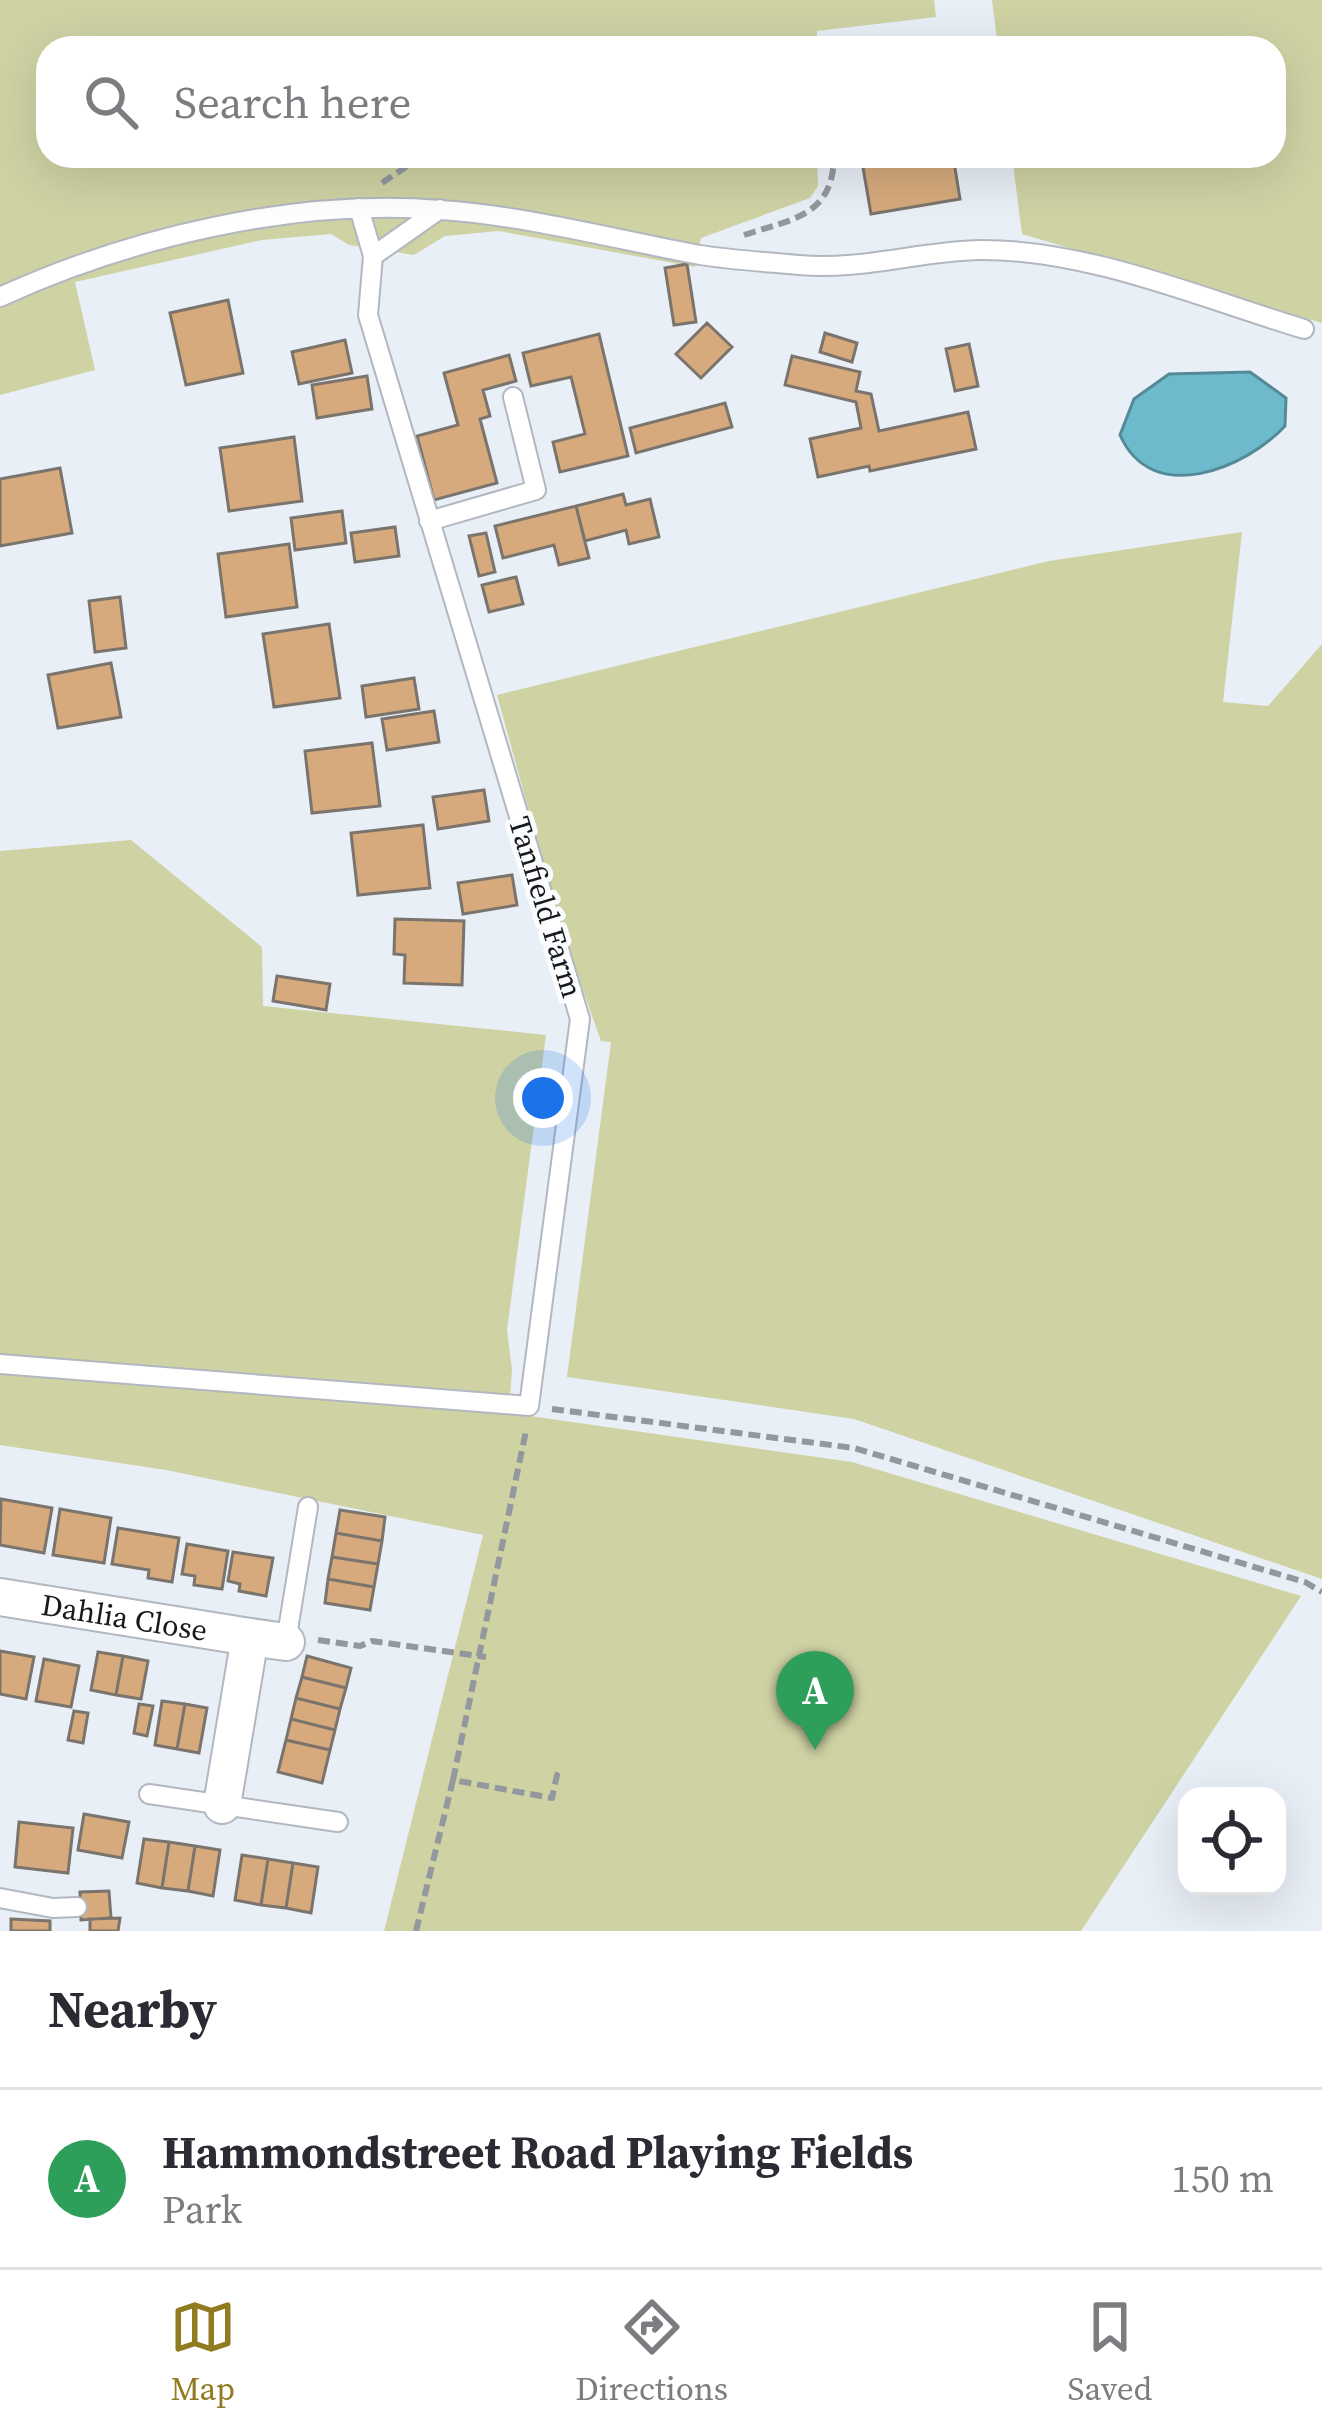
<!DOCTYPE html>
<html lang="en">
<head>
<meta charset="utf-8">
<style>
	:root { --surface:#fff; --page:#f2f2f3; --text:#2b2b33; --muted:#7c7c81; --line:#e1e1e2; --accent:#907b21 }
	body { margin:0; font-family:"Source Serif 4",serif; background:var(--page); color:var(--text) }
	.controls { position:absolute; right:36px; bottom:36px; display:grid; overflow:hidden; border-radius:24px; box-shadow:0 12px 48px #0002 }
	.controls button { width:108px; height:108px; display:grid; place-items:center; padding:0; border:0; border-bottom:3px solid var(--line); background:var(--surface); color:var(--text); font:60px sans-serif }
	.you { position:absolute; left:543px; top:1098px; width:42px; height:42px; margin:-30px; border:9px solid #fff; border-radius:50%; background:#1a73e8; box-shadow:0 0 0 18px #1a73e833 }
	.badge { display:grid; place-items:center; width:78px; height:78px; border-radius:50%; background:var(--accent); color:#fff; font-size:39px; font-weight:700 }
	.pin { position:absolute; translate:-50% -99px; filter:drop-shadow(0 3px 6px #0008) }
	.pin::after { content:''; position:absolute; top:63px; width:42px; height:36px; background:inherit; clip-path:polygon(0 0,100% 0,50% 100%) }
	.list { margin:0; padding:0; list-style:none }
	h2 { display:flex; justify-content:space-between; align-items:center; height:156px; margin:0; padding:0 48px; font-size:51px }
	h2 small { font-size:39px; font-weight:400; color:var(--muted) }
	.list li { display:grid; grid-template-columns:78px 1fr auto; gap:36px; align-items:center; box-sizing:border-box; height:180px; padding:0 48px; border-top:3px solid var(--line) }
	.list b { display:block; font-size:45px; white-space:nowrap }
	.list p { margin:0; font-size:39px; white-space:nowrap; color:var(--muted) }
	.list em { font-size:39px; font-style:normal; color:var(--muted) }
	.icon { flex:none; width:66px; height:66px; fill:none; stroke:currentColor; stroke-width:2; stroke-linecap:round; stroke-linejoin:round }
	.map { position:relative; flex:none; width:1322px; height:1931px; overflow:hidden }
	.search { position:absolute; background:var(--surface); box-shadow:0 12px 48px #0002; left:36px; right:36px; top:36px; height:132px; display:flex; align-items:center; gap:30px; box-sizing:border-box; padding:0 42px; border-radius:36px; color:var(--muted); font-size:45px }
	.sheet { height:336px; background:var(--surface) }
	nav { display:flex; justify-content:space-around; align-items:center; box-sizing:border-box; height:168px; border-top:3px solid var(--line); background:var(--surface); font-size:33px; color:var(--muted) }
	nav a { display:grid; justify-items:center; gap:6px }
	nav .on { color:var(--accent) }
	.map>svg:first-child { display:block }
	.green { fill:#cfd2a3 }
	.water { fill:#6ebacd; stroke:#548a98; stroke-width:3 }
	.building { fill:#d6aa7c; stroke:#7a746d; stroke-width:3 }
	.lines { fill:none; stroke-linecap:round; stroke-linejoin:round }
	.lane-casing { stroke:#b2b7c0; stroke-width:22 }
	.street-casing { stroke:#b2b7c0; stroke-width:40 }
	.path { stroke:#93989e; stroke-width:6; stroke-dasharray:12 6; stroke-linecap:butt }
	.lane { stroke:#fff; stroke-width:18 }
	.street { stroke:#fff; stroke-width:36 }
	.labels { text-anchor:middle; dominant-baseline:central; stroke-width:10; stroke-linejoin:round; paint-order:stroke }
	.street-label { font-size:30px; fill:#17191c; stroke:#fafcfd }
</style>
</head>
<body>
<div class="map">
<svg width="1322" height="1931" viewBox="0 0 1322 1931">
	<rect width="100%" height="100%" fill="#e9eff7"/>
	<path class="green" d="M0 0H934L936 17 817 31V48H48V156H817L818 186 810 198 701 238 695 267 499 231 445 236 414 255 349 245 331 234 262 240 75 282 95 370 0 395Z
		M992 0H1322V323L1022 234 1012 156H1274V48H998Z
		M1242 532 1223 702 1268 706 1322 644V1579L854 1419 567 1377 611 1042 601 1041 561 928 497 695 1049 561Z
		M131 840 262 947 263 1006 546 1035 507 1330 512 1369 509 1413 852 1462 1301 1596 1081 1931H384L483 1535 166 1470 0 1445V851Z"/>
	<path class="water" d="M1250 372 1286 398 1285 426C1245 469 1152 507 1120 435L1134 399 1169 374Z"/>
	<path class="building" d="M861 156H953L960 199 871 214Z
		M687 264 696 322 674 325 665 268Z
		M228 300 243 373 186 385 170 313Z
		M707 323 732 347 701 378 676 354Z
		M825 333 857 343 852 362 820 352Z
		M599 334 628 456 560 472 553 442 585 434 571 377 531 386 523 353Z
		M345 340 352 373 299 384 292 352Z
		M969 344 978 386 955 391 946 349Z
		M509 355 516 381 483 390 490 416 480 419 497 483 434 500 417 436 458 425 444 373Z
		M792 356 860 372 856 391 871 394 879 431 968 412 976 449 870 471 869 466 818 477 810 439 861 428 856 402 785 385Z
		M367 376 372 409 317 418 312 385Z
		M725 403 732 427 636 453 630 428Z
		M294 437 302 501 229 511 220 448Z
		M60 468 72 533 0 546V479Z
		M623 494 626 505 650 499 659 537 629 544 626 530 585 541 576 506Z
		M576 506 589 558 559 565 554 545 503 558 495 526Z
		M342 511 346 543 295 550 291 518Z
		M395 527 399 556 355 562 351 533Z
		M486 533 495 572 479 576 469 536Z
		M289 544 297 607 226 617 218 554Z
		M516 577 523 604 489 612 482 585Z
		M120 597 126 648 95 652 89 601Z
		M329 624 340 698 274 707 263 634Z
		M111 663 121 717 58 728 48 675Z
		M414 678 419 709 366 717 362 686Z
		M434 711 439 742 387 750 382 719Z
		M372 743 380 806 312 813 305 751Z
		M484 790 489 821 438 829 433 797Z
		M423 825 430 888 358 895 351 833Z
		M512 875 517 905 463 914 458 883Z
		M395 919 464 921 462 985 404 983 405 955 394 954Z
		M277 976 330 984 326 1010 273 1001Z
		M1 1499 52 1508 44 1553 0 1545Z
		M60 1509 111 1518 104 1563 53 1555Z
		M340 1510 385 1517 382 1541 336 1533Z
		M118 1528 179 1538 172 1582 148 1578 149 1570 112 1564Z
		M336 1533 382 1541 378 1564 332 1557Z
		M187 1544 228 1551 222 1589 194 1585 195 1576 182 1574Z
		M233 1552 273 1558 266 1596 239 1591 240 1584 228 1581Z
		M332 1557 378 1564 374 1587 328 1579Z
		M328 1579 374 1587 370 1610 325 1603Z
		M0 1651 34 1657 26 1699 0 1694Z
		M98 1652 123 1656 116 1695 91 1690Z
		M123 1656 148 1661 141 1699 116 1695Z
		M307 1656 351 1668 346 1688 302 1677Z
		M44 1659 79 1666 71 1707 36 1701Z
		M302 1677 346 1688 340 1709 296 1698Z
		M296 1698 340 1709 335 1730 291 1719Z
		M162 1701 185 1704 177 1749 155 1745Z
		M139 1704 153 1706 147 1736 134 1733Z
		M185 1704 207 1708 199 1753 177 1749Z
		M74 1711 88 1713 83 1743 68 1740Z
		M291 1719 335 1730 330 1750 286 1740Z
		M286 1740 330 1750 322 1783 278 1772Z
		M84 1814 129 1822 122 1858 78 1850Z
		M19 1822 73 1828 68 1873 15 1867Z
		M144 1839 169 1842 162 1888 137 1883Z
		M169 1842 195 1846 188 1891 162 1888Z
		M195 1846 220 1850 213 1896 188 1891Z
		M242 1855 268 1859 261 1905 235 1900Z
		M268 1859 293 1863 286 1908 261 1905Z
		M293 1863 318 1867 311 1913 286 1908Z
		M109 1891 111 1918 81 1920 80 1892Z
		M120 1918 118 1931H90V1919Z
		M11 1919 50 1921V1931H11Z"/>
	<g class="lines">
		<g class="lane-casing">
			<path id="lane" d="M373 256 440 209
				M0 297C131 237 296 198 441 210 528 216 614 239 700 255 732 260 766 262 799 265 859 271 920 251 980 250 1088 249 1201 298 1304 329
				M429 521 536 490 513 397
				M0 1364 529 1406 580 1019 368 315 373 256 359 208
				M286 1642 308 1507
				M149 1794 338 1822
				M0 1898 53 1908 77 1907"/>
		</g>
		<g class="street-casing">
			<g id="street">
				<path id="s1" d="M0 1597 250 1637 222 1805"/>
				<path d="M250 1637 286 1642"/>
			</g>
		</g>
		<path class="path" d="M382 183 422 156
			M744 235C793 219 833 216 834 156
			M552 1409 854 1448 1305 1582 1322 1592
			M318 1640 360 1646 372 1641 486 1657
			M453 1780 526 1431
			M416 1931 453 1780 552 1798 557 1775 552 1774"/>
		<use href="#lane" class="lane"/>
		<use href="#street" class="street"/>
	</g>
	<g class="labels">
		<g class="street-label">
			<text transform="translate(546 907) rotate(73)">Tanfield Farm</text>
			<text stroke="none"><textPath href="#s1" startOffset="126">Dahlia Close</textPath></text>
		</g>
	</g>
</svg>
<div class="controls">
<button><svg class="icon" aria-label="locate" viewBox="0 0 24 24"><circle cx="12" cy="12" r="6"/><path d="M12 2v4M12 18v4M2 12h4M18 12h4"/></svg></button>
</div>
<div class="you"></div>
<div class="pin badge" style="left:815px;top:1750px;background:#2e9e5b">A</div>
<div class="search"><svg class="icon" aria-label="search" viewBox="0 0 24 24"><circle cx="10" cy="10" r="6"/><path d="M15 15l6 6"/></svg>Search here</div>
</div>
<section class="sheet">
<h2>Nearby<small></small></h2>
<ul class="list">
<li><span class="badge" style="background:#2e9e5b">A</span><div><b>Hammondstreet Road Playing Fields</b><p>Park</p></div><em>150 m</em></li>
</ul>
</section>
<nav>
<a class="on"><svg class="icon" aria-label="map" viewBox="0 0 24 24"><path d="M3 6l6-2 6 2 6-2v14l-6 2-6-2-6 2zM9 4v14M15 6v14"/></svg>Map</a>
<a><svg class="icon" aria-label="directions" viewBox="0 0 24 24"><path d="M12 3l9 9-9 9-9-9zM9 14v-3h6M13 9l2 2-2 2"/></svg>Directions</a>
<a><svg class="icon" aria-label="saved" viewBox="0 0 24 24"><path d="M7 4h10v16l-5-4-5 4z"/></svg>Saved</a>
</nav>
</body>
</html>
